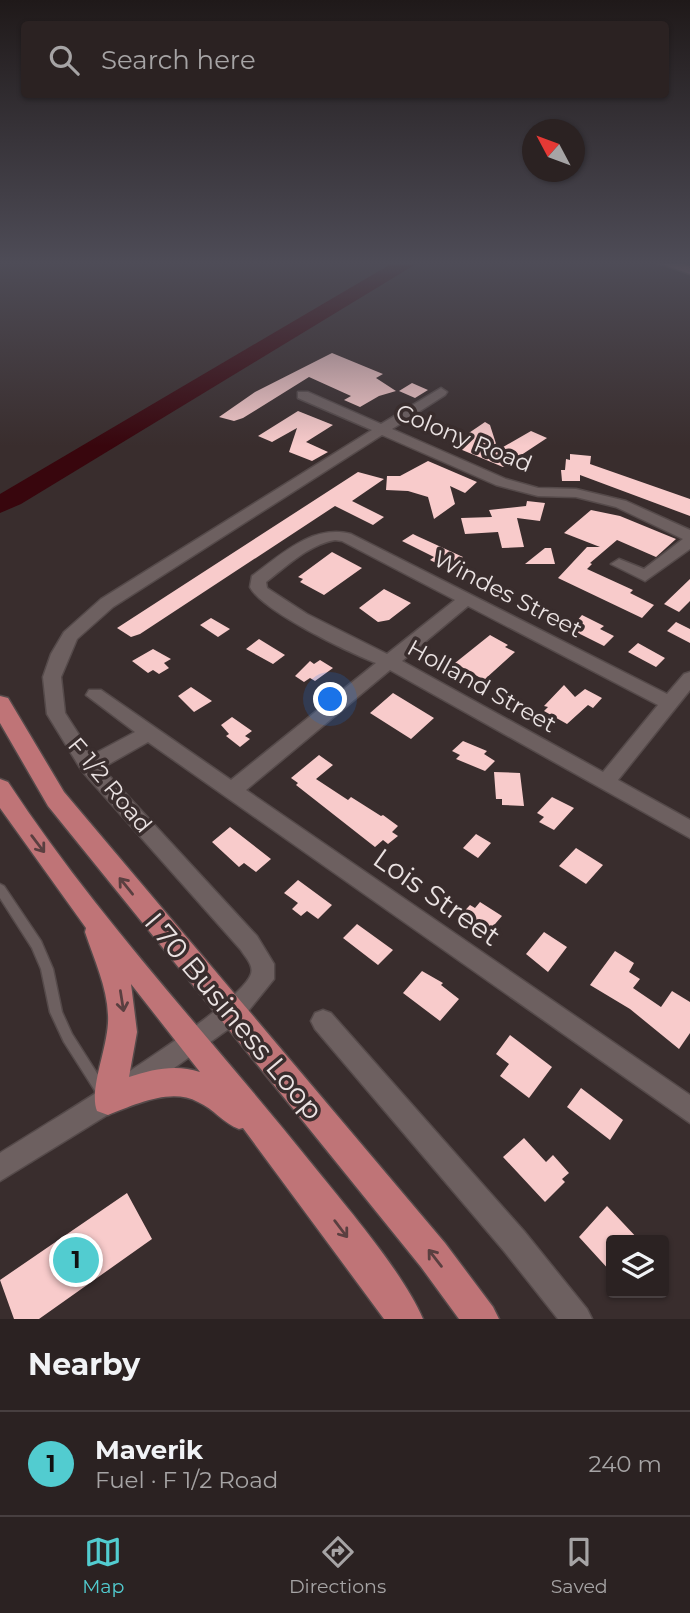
<!DOCTYPE html>
<html lang="en">
<head>
<meta charset="utf-8">
<style>
	:root { --surface:#2b2222; --page:#332a2a; --text:#f1f3f6; --muted:#a6a4a5; --line:#473f40; --accent:#52ccd0 }
	body { margin:0; font-family:Montserrat,sans-serif; background:var(--page); color:var(--text) }
	.controls { position:absolute; right:21px; bottom:21px; display:grid; overflow:hidden; border-radius:7px; box-shadow:0 2px 5px #0004 }
	.controls button { width:63px; height:63px; display:grid; place-items:center; padding:0; border:0; border-bottom:2px solid var(--line); background:var(--surface); color:var(--text); font:35px sans-serif }
	.compass { position:absolute; left:522px; top:119px; width:63px; height:63px; border-radius:50%; background:var(--surface); box-shadow:0 2px 5px #0004; rotate:311deg }
	.you { position:absolute; left:331px; top:700px; width:24px; height:24px; margin:-18px; border:5px solid #fff; border-radius:50%; background:#1a73e8; box-shadow:0 0 0 10px #1a73e833 }
	.badge { display:grid; place-items:center; width:46px; height:46px; border-radius:50%; background:var(--accent); color:#111; font-size:23px; font-weight:700 }
	.pin { position:absolute; translate:-50% -50%; border:4px solid #fff; box-shadow:0 2px 7px #0006 }
	.list { margin:0; padding:0; list-style:none }
	h2 { display:flex; justify-content:space-between; align-items:center; height:91px; margin:0; padding:0 28px; font-size:30px }
	h2 small { font-size:23px; font-weight:400; color:var(--muted) }
	.list li { display:grid; grid-template-columns:46px 1fr auto; gap:21px; align-items:center; box-sizing:border-box; height:105px; padding:0 28px; border-top:2px solid var(--line) }
	.list b { display:block; font-size:26px; white-space:nowrap }
	.list p { margin:0; font-size:23px; white-space:nowrap; color:var(--muted) }
	.list em { font-size:23px; font-style:normal; color:var(--muted) }
	.icon { flex:none; width:38px; height:38px; fill:none; stroke:currentColor; stroke-width:2; stroke-linecap:round; stroke-linejoin:round }
	.map { position:relative; flex:none; width:690px; height:1319px; overflow:hidden }
	.search { position:absolute; background:var(--surface); box-shadow:0 2px 5px #0004; left:21px; right:21px; top:21px; height:77px; display:flex; align-items:center; gap:18px; box-sizing:border-box; padding:0 24px; border-radius:7px; color:var(--muted); font-size:26px }
	.sheet { height:196px; background:var(--surface) }
	nav { display:flex; justify-content:space-around; align-items:center; box-sizing:border-box; height:98px; border-top:2px solid var(--line); background:var(--surface); font-size:19px; color:var(--muted) }
	nav a { display:grid; justify-items:center; gap:4px }
	nav .on { color:var(--accent) }
	.map>svg:first-child { display:block }
	.water { fill:#38060d }
	.building { fill:#f8cbcb }
	.lines { fill:none; stroke-linecap:round; stroke-linejoin:round }
	.lane-casing { stroke:#554a4a; stroke-width:3 }
	.street-casing { stroke:#554a4a; stroke-width:3 }
	.secondary-casing { stroke:#554a4a; stroke-width:3 }
	.primary-casing { stroke:#554a4a; stroke-width:3 }
	.lane { fill:#6d6060; fill-rule:evenodd }
	.street { fill:#6d6060; fill-rule:evenodd }
	.secondary { fill:#966a6c; fill-rule:evenodd }
	.primary { fill:#bf7477; fill-rule:evenodd }
	.oneway { stroke:#5a3f40 }
	.labels { text-anchor:middle; dominant-baseline:central; stroke-width:7; stroke-linejoin:round; paint-order:stroke }
	.street-label { font-size:23px; fill:#eae2e2; stroke:#392d2d }
	.near-street-label { font-size:28px; fill:#eae2e2; stroke:#392d2d }
</style>
</head>
<body>
<div class="map">
<svg width="690" height="1319" viewBox="0 0 690 1319">
	<rect width="100%" height="100%" fill="#392d2d"/>
	<path class="water" d="M396 261H421L21 504 0 513V494Z"/>
	<path class="building" d="M332 353 383 374 376 378 396 391 379 396 360 407 344 400 351 396 309 377 243 418 234 421 219 417 255 392Z
		M412 383 428 390 415 398 399 391Z
		M298 411 333 425 306 442 328 452 312 461 289 452 297 428 272 442 258 436Z
		M485 422 490 425 498 450 531 431 547 438 503 467 455 447 461 442 457 441Z
		M570 454 591 456 590 464 690 499V516L580 475V481H562L561 470H565L566 459 570 460Z
		M428 461 477 482 465 493 450 486 455 504 434 519 428 497 408 491 386 490 387 476H400Z
		M358 472 384 479 352 501 384 517 373 525 335 506 140 634 131 637 117 628Z
		M527 501 545 503 540 521 517 518 524 547 502 548 498 532 465 534 461 518 492 517 489 510 526 506Z
		M591 510 620 516 676 539 656 557 617 540 590 563 592 564 587 569 633 590 630 593 654 605 642 618 558 578 587 547H600L564 533Z
		M413 534 417 536 463 557 448 569 430 560 434 557 402 541Z
		M545 548H551L555 564H525Z
		M332 552 362 568 324 595 300 582 303 579 298 577Z
		M690 579V601L679 612 664 604Z
		M384 589 411 603 389 620 378 622 359 608Z
		M582 615 604 626 600 629 614 636 604 646 570 629Z
		M211 618 230 629 218 637 200 625Z
		M676 622 690 629V643L667 631Z
		M490 635 508 645 505 647 515 652 484 680 455 663Z
		M259 639 285 655 273 664 246 649Z
		M638 643 665 658 656 667 628 652Z
		M153 649 171 659 164 663 169 668 159 674 153 670 148 673 132 661Z
		M320 660 333 668 315 681 310 678 304 682 295 676 310 661 314 664Z
		M564 685 575 697 585 689 602 698 593 708 588 705 567 724 544 711 548 707 544 706Z
		M191 687 212 701 194 712 178 696Z
		M393 693 434 718 411 739 370 713Z
		M232 717 252 731 245 736 250 739 240 747 226 736 229 734 221 725Z
		M463 741 487 751 484 754 495 761 485 771 456 759 460 755 452 751Z
		M319 755 333 765 316 779 348 800 351 797 381 816 383 815 398 826 392 832 398 836 388 844 383 840 375 847 296 785 298 783 291 778Z
		M494 772 520 773 524 806 502 805V799H496Z
		M552 797 574 808 554 830 539 822 544 817 537 813Z
		M230 827 271 859 256 872 244 863 239 867 212 842Z
		M476 834 491 843 478 858 463 848Z
		M576 848 603 865 586 884 559 866Z
		M298 880 332 905 318 919 307 911 301 916 292 909 298 903 284 893Z
		M480 902 502 916 482 939 456 920 470 905 475 908Z
		M357 924 393 950 378 965 343 938Z
		M544 932 567 947 548 972 526 954Z
		M615 951 634 963 629 972 640 979 633 988 661 1007 672 991 690 1002V1033L679 1049 630 1009 590 985Z
		M422 971 443 983 441 985 459 999 440 1021 403 993Z
		M510 1035 552 1067 529 1098 500 1076 509 1064 496 1054Z
		M581 1088 623 1120 610 1140 567 1107Z
		M524 1138 546 1162 553 1155 569 1173 562 1179 565 1182 545 1202 503 1157Z
		M127 1193 152 1239 39 1319H14L0 1280Z
		M607 1206 639 1240H611V1272L579 1237Z"/>
	<g class="lines">
		<g class="lane-casing">
			<path id="lane" d="M0 884 4 886 41 941 53 969 62 1012 72 1034 107 1089 109 1093 107 1097 103 1099 99 1097 64 1042 50 1012 41 969 32 948 0 898Z"/>
		</g>
		<g class="street-casing">
			<path id="street" d="M441 388 447 392 445 395 392 429 506 479 538 488 576 489 626 501 690 530V549L645 581 611 564 619 559 644 569 683 539 616 507 576 497 538 496 496 485 382 435 113 607 77 639 61 677 65 713 92 755 135 732 86 695 89 690H101L231 780 376 663C348 652 262 611 250 587L252 576C281 555 312 524 351 534L667 694 684 674 690 672V690L618 780 690 820V838L390 670 246 790 690 1095V1123L148 742 102 768 257 936 274 964V979L241 1020 117 1109 0 1181V1153C41 1127 240 1008 251 974 254 965 245 957 241 950L82 771 47 714 43 677 51 654 64 632 101 599 372 430 298 398V392H308L381 424ZM335 540 342 541 455 600 387 654 307 614 267 588 266 582C287 566 308 545 335 540ZM468 606 658 705 603 772 402 661Z
				M323 1010 331 1013 524 1231 587 1309 592 1319H558L504 1251 315 1029 311 1021 315 1013Z"/>
		</g>
		<g class="secondary-casing">
			<path id="secondary" d="M653 261H673L690 266V274Z"/>
		</g>
		<g class="primary-casing">
			<path id="primary" d="M0 696 8 698 64 792 445 1243 493 1307 499 1319H459L421 1267 48 806 0 723Z
				M0 779 8 782C95 915 212 1039 312 1164 345 1205 403 1272 423 1319H384L243 1128 239 1129C223 1123 214 1109 198 1102 171 1087 134 1105 108 1115L97 1111C88 1088 110 1044 108 1015 107 987 94 959 85 932L86 928 0 808ZM131 984 200 1072C176 1064 153 1069 129 1077L137 1032Z"/>
		</g>
		<use href="#lane" class="lane"/>
		<use href="#street" class="street"/>
		<use href="#secondary" class="secondary"/>
		<use href="#primary" class="primary"/>
	</g>
	<defs><path id="oneway-shaft" d="M-6 0H5M1.5-3L5.5 0L1.5 3" fill="none" stroke-width="1.6" stroke-linecap="round" stroke-linejoin="round" transform="scale(1.75)"/></defs>
	<g class="oneway">
		<use href="#oneway-shaft" transform="translate(38 844) rotate(53)"/>
		<use href="#oneway-shaft" transform="translate(126 886) rotate(-129)"/>
		<use href="#oneway-shaft" transform="translate(122 1001) rotate(81)"/>
		<use href="#oneway-shaft" transform="translate(341 1229) rotate(53)"/>
		<use href="#oneway-shaft" transform="translate(435 1258) rotate(-128)"/>
	</g>
	<linearGradient id="sky" x2="0" y2="1"><stop stop-color="#1f1919"/><stop offset="0.59" stop-color="#4e4c57"/><stop offset="1" stop-color="#4e4c57" stop-opacity="0"/></linearGradient>
	<rect width="690" height="446" fill="url(#sky)"/>
	<g class="labels">
		<g class="street-label">
			<text transform="translate(464 438) rotate(22)">Colony Road</text>
			<text transform="translate(508 594) rotate(27)">Windes Street</text>
			<text transform="translate(482 686) rotate(29)">Holland Street</text>
			<text transform="translate(110 785) rotate(50)">F 1/2 Road</text>
		</g>
		<g class="near-street-label">
			<text transform="translate(437 897) rotate(35)">Lois Street</text>
			<text transform="translate(234 1016) rotate(50)">I 70 Business Loop</text>
		</g>
	</g>
</svg>
<div class="controls">
<button><svg class="icon" aria-label="layers" viewBox="0 0 24 24"><path d="M12 4l9 5-9 5-9-5zM3 14l9 5 9-5"/></svg></button>
</div>
<svg class="compass" viewBox="-18 -18 36 36"><path d="M0-13l5 13h-10z" fill="#e53935"/><path d="M0 13l5-13h-10z" fill="#a6a4a5"/></svg>
<div class="you"></div>
<div class="pin badge" style="left:76px;top:1260px">1</div>
<div class="search"><svg class="icon" aria-label="search" viewBox="0 0 24 24"><circle cx="10" cy="10" r="6"/><path d="M15 15l6 6"/></svg>Search here</div>
</div>
<section class="sheet">
<h2>Nearby<small></small></h2>
<ul class="list">
<li><span class="badge">1</span><div><b>Maverik</b><p>Fuel · F 1/2 Road</p></div><em>240 m</em></li>
</ul>
</section>
<nav>
<a class="on"><svg class="icon" aria-label="map" viewBox="0 0 24 24"><path d="M3 6l6-2 6 2 6-2v14l-6 2-6-2-6 2zM9 4v14M15 6v14"/></svg>Map</a>
<a><svg class="icon" aria-label="directions" viewBox="0 0 24 24"><path d="M12 3l9 9-9 9-9-9zM9 14v-3h6M13 9l2 2-2 2"/></svg>Directions</a>
<a><svg class="icon" aria-label="saved" viewBox="0 0 24 24"><path d="M7 4h10v16l-5-4-5 4z"/></svg>Saved</a>
</nav>
</body>
</html>
